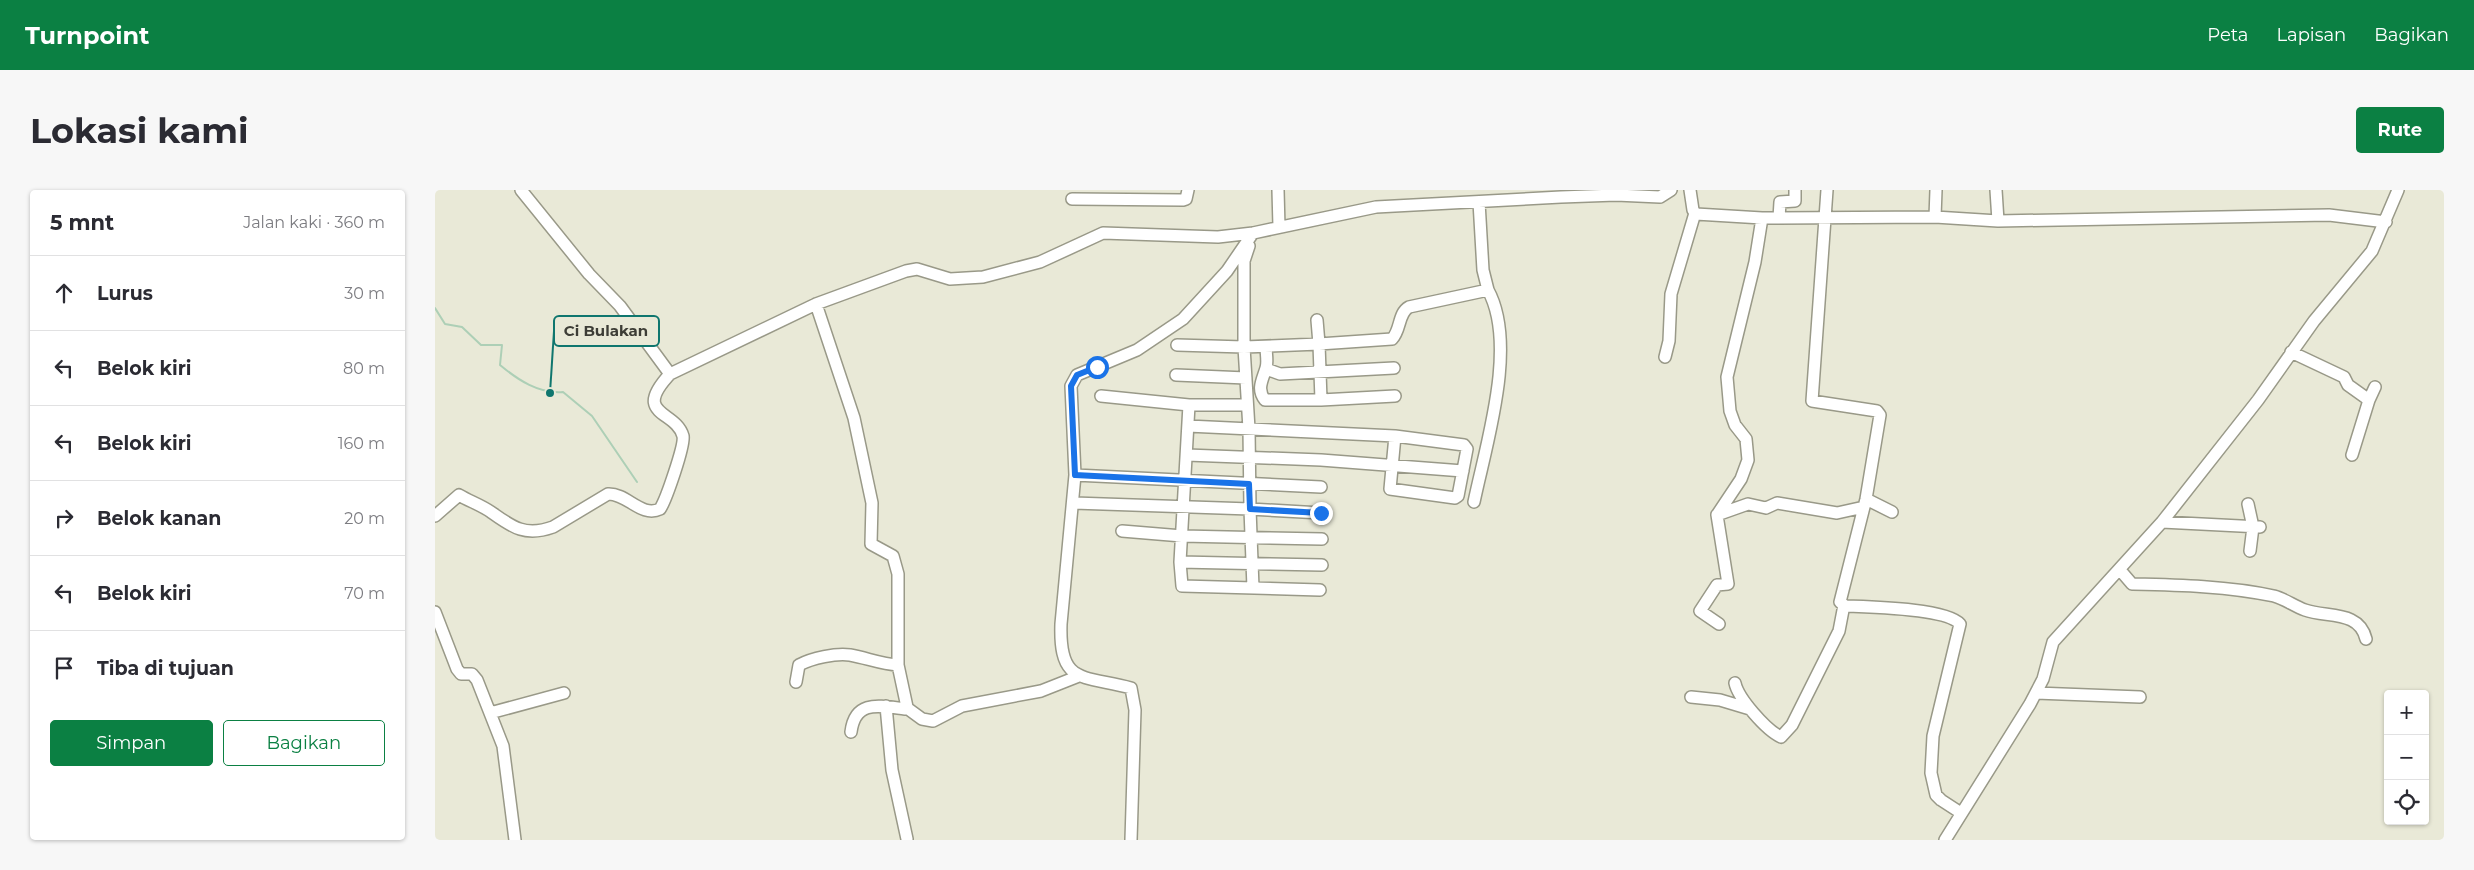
<!DOCTYPE html>
<html lang="id">
<head>
<meta charset="utf-8">
<style>
	:root { --surface:#fff; --page:#f7f7f7; --text:#2b2b33; --muted:#7c7c81; --line:#e1e1e2; --accent:#0b8043 }
	body { margin:0; font-family:Montserrat,sans-serif; background:var(--page); color:var(--text) }
	.controls { position:absolute; right:15px; bottom:15px; display:grid; overflow:hidden; border-radius:5px; box-shadow:0 1px 4px #0004 }
	.controls button { width:45px; height:45px; display:grid; place-items:center; padding:0; border:0; border-bottom:1px solid var(--line); background:var(--surface); color:var(--text); font:25px sans-serif }
	.stop { position:absolute; width:15px; height:15px; margin:-11px; border:4px solid #1a73e8; border-radius:50%; background:#fff }
	.stop.end { background:#1a73e8; border-color:#fff; box-shadow:0 1px 5px #0008 }
	.list { margin:0; padding:0; list-style:none }
	h2 { display:flex; justify-content:space-between; align-items:center; height:65px; margin:0; padding:0 20px; font-size:21px }
	h2 small { font-size:16px; font-weight:400; color:var(--muted) }
	.list li { display:grid; grid-template-columns:32px 1fr auto; gap:15px; align-items:center; box-sizing:border-box; height:75px; padding:0 20px; border-top:1px solid var(--line) }
	.list b { display:block; font-size:19px; white-space:nowrap }
	.list em { font-size:16px; font-style:normal; color:var(--muted) }
	.actions { display:flex; gap:10px; padding:15px 20px }
	.actions a { flex:1; padding:11px 0; border:1px solid var(--accent); border-radius:5px; text-align:center; font-size:18px; color:var(--accent) }
	.actions .main { background:var(--accent); color:#fff }
	.icon { flex:none; width:28px; height:28px; fill:none; stroke:currentColor; stroke-width:2; stroke-linecap:round; stroke-linejoin:round }
	.map { position:relative; flex:none; width:2009px; height:650px; overflow:hidden; border-radius:5px }
	header { display:flex; align-items:center; gap:30px; box-sizing:border-box; height:70px; padding:0 25px; background:var(--accent); color:#fff }
	header strong { font-size:24px }
	nav { display:flex; gap:28px; margin-inline-start:auto; font-size:18px }
	.intro { display:flex; align-items:center; justify-content:space-between; box-sizing:border-box; height:120px; padding:0 30px }
	h1 { margin:0; font-size:35px }
	.button { padding:12px 22px; border-radius:5px; background:var(--accent); color:#fff; font-size:18px; font-weight:700 }
	main { display:flex; gap:30px; padding:0 30px }
	aside { flex:1; background:var(--surface); border-radius:5px; box-shadow:0 1px 4px #0004 }
	.map>svg:first-child { display:block }
	.lines { fill:none; stroke-linecap:round; stroke-linejoin:round }
	.stream { stroke:#adcfb6; stroke-width:2 }
	.minor-casing { stroke:#998; stroke-width:14 }
	.minor { stroke:#fff; stroke-width:11 }
	.route { stroke:#1a73e8; stroke-width:6 }
	.leader { fill:none; stroke:#0f766e; stroke-width:2 }
	.callout-dot { fill:#0f766e; stroke:#e9e9d7; stroke-width:2 }
	.callout { fill:#e9e9d7; stroke:#0f766e; stroke-width:2 }
	.callout-label { font-size:15px; text-anchor:middle; font-weight:bold; fill:#3d3d36 }
</style>
</head>
<body>
<header>
<strong>Turnpoint</strong>
<nav><a>Peta</a><a>Lapisan</a><a>Bagikan</a></nav>
</header>
<div class="intro"><h1>Lokasi kami</h1><a class="button">Rute</a></div>
<main>
<aside>
<h2>5 mnt<small>Jalan kaki · 360 m</small></h2>
<ul class="list">
<li><svg class="icon" aria-label="ahead" viewBox="0 0 24 24"><path d="M12 20V5M6 11l6-6 6 6"/></svg><div><b>Lurus</b></div><em>30 m</em></li>
<li><svg class="icon" aria-label="left" viewBox="0 0 24 24"><path d="M17 20v-9H6M10 6l-5 5 5 5"/></svg><div><b>Belok kiri</b></div><em>80 m</em></li>
<li><svg class="icon" aria-label="left" viewBox="0 0 24 24"><path d="M17 20v-9H6M10 6l-5 5 5 5"/></svg><div><b>Belok kiri</b></div><em>160 m</em></li>
<li><svg class="icon" aria-label="right" viewBox="0 0 24 24"><path d="M7 20v-9h11M14 6l5 5-5 5"/></svg><div><b>Belok kanan</b></div><em>20 m</em></li>
<li><svg class="icon" aria-label="left" viewBox="0 0 24 24"><path d="M17 20v-9H6M10 6l-5 5 5 5"/></svg><div><b>Belok kiri</b></div><em>70 m</em></li>
<li><svg class="icon" aria-label="arrive" viewBox="0 0 24 24"><path d="M6 21V4h12l-3 4 3 4H6"/></svg><div><b>Tiba di tujuan</b></div></li>
</ul>
<div class="actions"><a class="main">Simpan</a><a>Bagikan</a></div>
</aside>
<div class="map">
<svg width="2009" height="650" viewBox="0 0 2009 650">
	<rect width="100%" height="100%" fill="#e9e9d7"/>
	<g class="lines">
		<path class="stream" d="M0 118 10 134 27 137 46 155H67L65 175C83 190 104 204 128 202L157 226 202 292"/>
		<g class="minor-casing">
			<path id="minor" d="M86 0 154 84 185 116 235 184 381 114 471 81 482 79 515 89 548 87 605 72 668 43 783 47 818 43 941 17 1126 7 1181 5 1225 7 1236 0
				M843 0 844 37
				M1255 0 1258 20 1261 24 1327 28 1500 27 1563 31 1894 25 1951 32
				M1392 0 1377 211 1442 221 1445 225 1431 309 1405 412 1410 416C1433 417 1511 418 1525 434L1498 546 1496 583 1501 605 1506 610 1526 623
				M1561 0 1563 31
				M637 9 748 10 751 9 753 0
				M1044 12 1048 80 1053 100
				M1500 27 1501 0
				M1344 28 1345 12 1360 11V0
				M381 114 419 228 437 313 436 354 458 366 463 384V475L472 517 470 519C445 516 420 509 416 542
				M742 155 809 157 884 154 882 130
				M831 157C831 163 833 172 831 178 828 189 821 199 830 210H886L960 206
				M1856 162 1909 187 1913 195 1934 210
				M1230 167 1234 151 1236 104 1260 23
				M831 179 845 184 959 178
				M741 185 811 188
				M666 206 754 215H811
				M886 210 884 154 957 149C966 140 963 123 974 117L1053 100C1083 155 1051 254 1039 312
				M754 215 745 372 747 396 885 400
				M753 236 960 246 1029 255 1032 259 1023 306 1020 308 955 299 960 246
				M752 265 886 270 1028 281
				M1917 265 1934 210 1940 197
				M640 285 886 297
				M1431 309 1457 322
				M639 313 815 319 814 239 809 157V71L814 56
				M1813 314 1818 337 1815 361
				M1282 325 1306 289 1313 270 1311 249 1300 235 1295 221 1292 187 1320 72 1327 28
				M0 326 24 305C34 311 46 315 56 322 77 337 90 347 118 337L173 304C192 303 206 328 225 319 231 310 250 255 248 246 241 220 196 226 235 184
				M1727 332 1825 337
				M687 341 747 346 887 349
				M745 372 887 375
				M1685 380 1697 394C1743 395 1793 396 1839 406 1850 409 1859 416 1870 420 1892 428 1924 420 1931 449
				M818 398 815 319 886 323
				M0 422 22 479 26 484H37L42 490 68 556 80 650
				M1284 434 1265 421 1282 395 1293 394 1282 325 1313 314 1331 318 1342 313 1402 323 1429 317
				M361 492 364 475C377 468 401 463 415 465 432 468 446 474 463 475
				M1300 493C1303 508 1331 540 1346 547L1357 535 1404 441 1409 415
				M1601 503 1705 507
				M1256 507 1285 510 1315 519
				M451 516 457 580 472 649
				M472 518 487 529 498 531 527 516 606 501 644 486
				M55 523 129 503
				M696 650 700 520 696 498C647 485 624 495 626 434L640 285 636 196 642 185 702 160 748 129 792 81 818 43
				M1510 650 1595 514 1608 489 1618 452 1727 332 1823 210 1879 131 1937 61 1963 0"/>
		</g>
		<use href="#minor" class="minor"/>
	</g>
	<g class="lines">
		<path class="route" d="M662 177 642 185 636 196 640 285 814 294 815 319 886 323"/>
	</g>
	<path class="leader" d="M115 203L119 141"/>
	<circle class="callout-dot" cx="115" cy="203" r="5"/>
	<rect class="callout" x="119" y="126" width="105" height="30" rx="5"/>
	<g class="callout-label">
		<text x="171" y="146">Ci Bulakan</text>
	</g>
</svg>
<div class="controls">
<button>+</button>
<button>−</button>
<button><svg class="icon" aria-label="locate" viewBox="0 0 24 24"><circle cx="12" cy="12" r="6"/><path d="M12 2v4M12 18v4M2 12h4M18 12h4"/></svg></button>
</div>
<div class="stop" style="left:662px;top:177px"></div>
<div class="stop end" style="left:886px;top:323px"></div>
</div>
</main>
</body>
</html>
